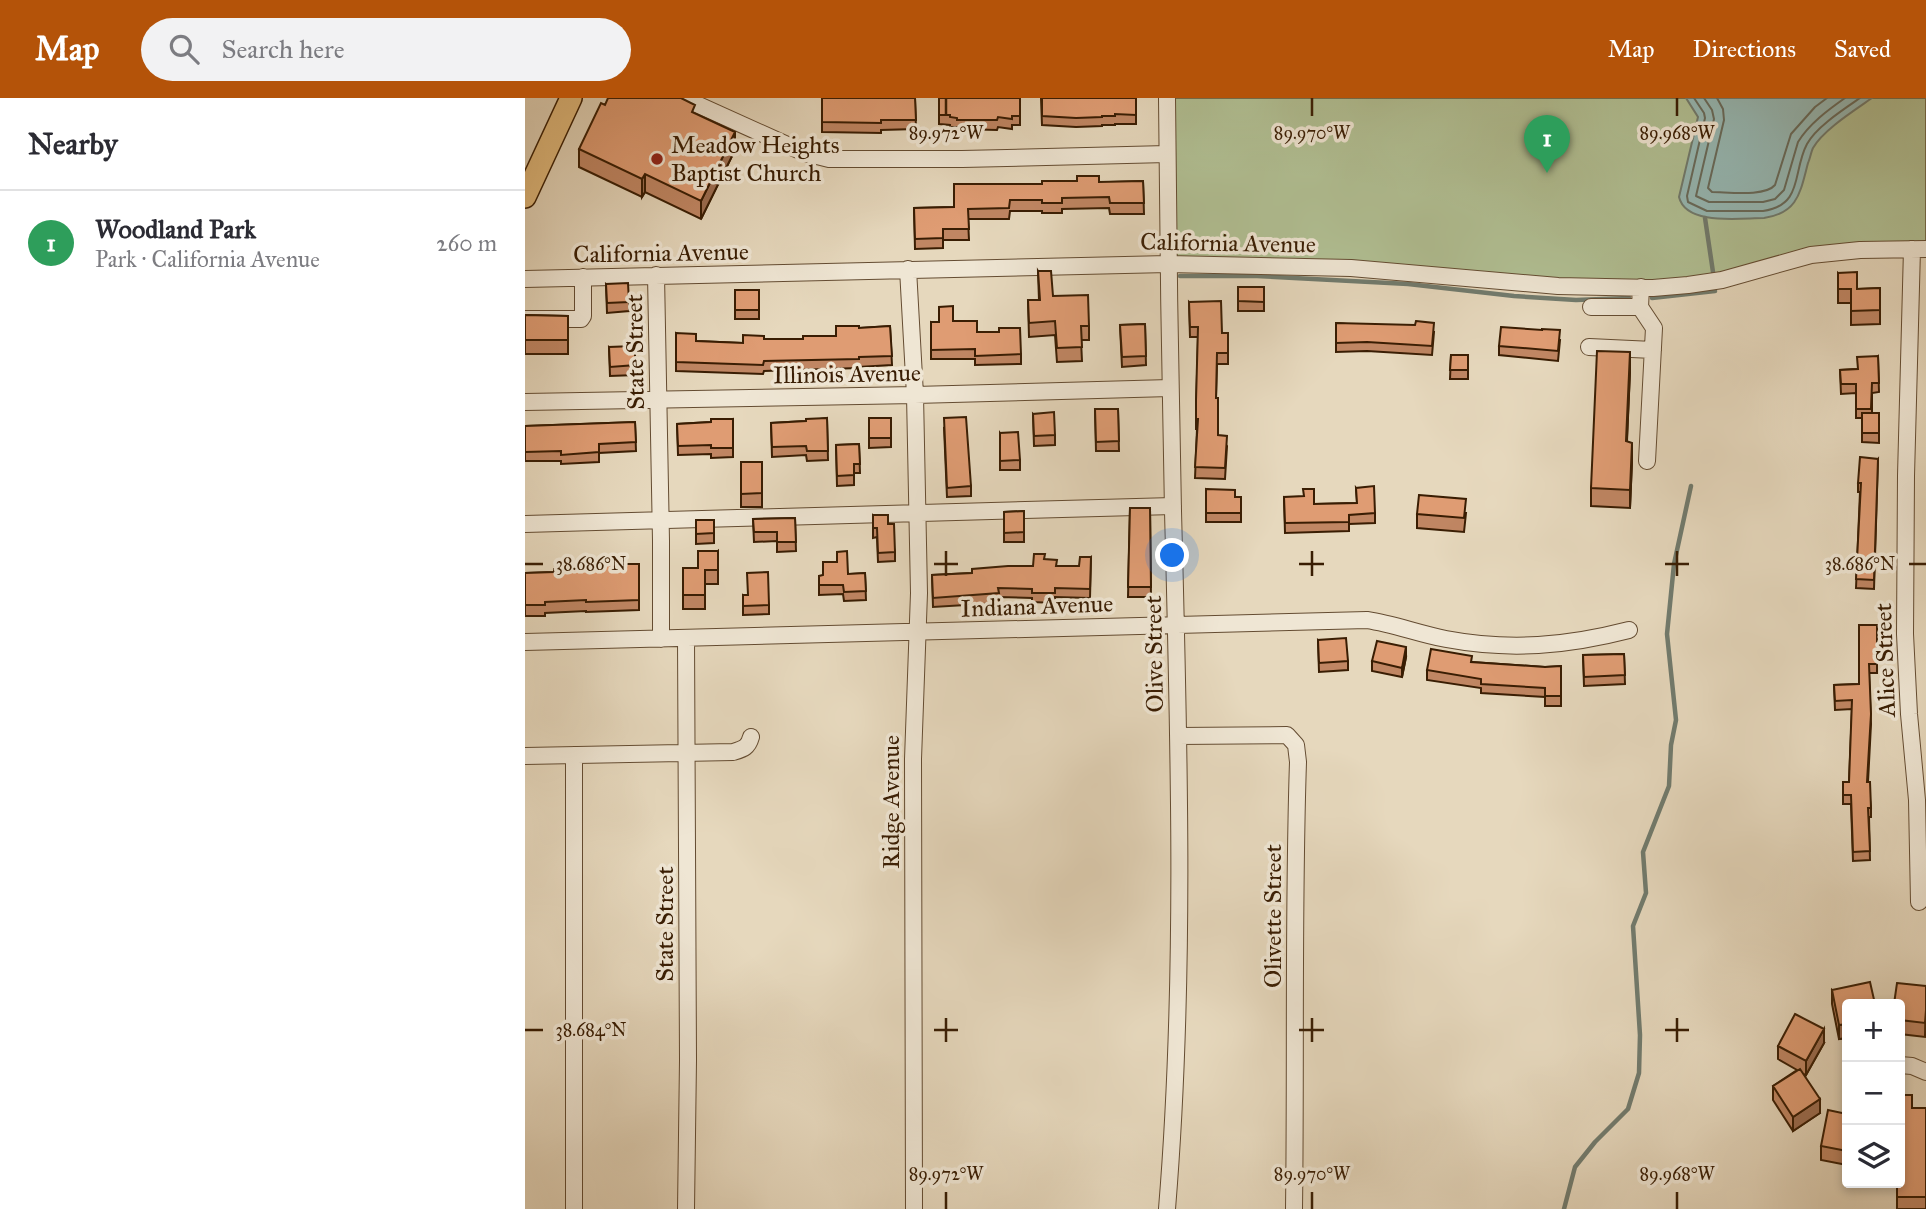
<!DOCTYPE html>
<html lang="en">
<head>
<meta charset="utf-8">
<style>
	:root { --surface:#fff; --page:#f2f2f3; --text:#2b2b33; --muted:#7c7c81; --line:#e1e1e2; --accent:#b45309 }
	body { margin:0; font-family:"IM FELL Great Primer",serif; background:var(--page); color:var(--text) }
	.controls { position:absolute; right:21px; bottom:21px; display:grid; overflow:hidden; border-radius:7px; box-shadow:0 4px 10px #0003 }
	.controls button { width:63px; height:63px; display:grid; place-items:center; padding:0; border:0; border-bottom:2px solid var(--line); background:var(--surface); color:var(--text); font:35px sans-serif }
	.you { position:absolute; left:648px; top:458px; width:24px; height:24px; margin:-18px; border:5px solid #fff; border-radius:50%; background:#1a73e8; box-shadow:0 0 0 10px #1a73e833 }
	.badge { display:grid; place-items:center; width:46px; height:46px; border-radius:50%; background:var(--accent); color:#fff; font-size:23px; font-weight:700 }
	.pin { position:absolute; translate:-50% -58px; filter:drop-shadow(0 2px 4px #0008) }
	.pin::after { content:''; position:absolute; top:37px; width:24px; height:21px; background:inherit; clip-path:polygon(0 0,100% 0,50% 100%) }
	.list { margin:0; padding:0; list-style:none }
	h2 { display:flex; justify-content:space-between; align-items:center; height:91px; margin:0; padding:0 28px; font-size:30px }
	h2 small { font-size:23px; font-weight:400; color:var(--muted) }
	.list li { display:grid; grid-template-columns:46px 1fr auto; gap:21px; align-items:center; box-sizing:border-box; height:105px; padding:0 28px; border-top:2px solid var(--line) }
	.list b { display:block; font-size:26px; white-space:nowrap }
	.list p { margin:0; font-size:23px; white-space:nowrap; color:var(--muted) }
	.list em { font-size:23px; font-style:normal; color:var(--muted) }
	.icon { flex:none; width:38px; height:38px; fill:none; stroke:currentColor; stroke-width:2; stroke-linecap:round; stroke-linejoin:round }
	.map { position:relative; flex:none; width:1401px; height:1111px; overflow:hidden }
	header { display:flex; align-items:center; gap:42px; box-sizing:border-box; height:98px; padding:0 35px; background:var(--accent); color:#fff }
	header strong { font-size:33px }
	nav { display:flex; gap:38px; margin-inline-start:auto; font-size:24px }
	.search { width:490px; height:63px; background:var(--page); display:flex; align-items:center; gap:18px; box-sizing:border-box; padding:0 24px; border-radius:38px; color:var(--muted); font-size:26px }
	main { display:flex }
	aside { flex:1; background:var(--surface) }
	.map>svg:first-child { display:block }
	.green { fill:#b1c094; stroke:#756e4c; stroke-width:2 }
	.water { fill:#96b9b5; stroke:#717b6e; stroke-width:2 }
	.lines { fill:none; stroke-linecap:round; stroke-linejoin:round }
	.shore { stroke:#686b5c; stroke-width:2 }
	.stream { stroke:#717b6e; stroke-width:4.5 }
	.minor-casing { stroke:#644c32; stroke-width:18 }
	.major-casing { stroke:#391d03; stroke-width:24 }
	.minor { stroke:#efe6d4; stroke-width:16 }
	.major { stroke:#e3bc7e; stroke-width:21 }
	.wall { fill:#c08663; stroke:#391d03; stroke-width:2 }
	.shaded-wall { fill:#9c6d50; stroke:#391d03; stroke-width:2 }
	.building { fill:#df9c73; stroke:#391d03; stroke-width:2 }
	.ticks { fill:none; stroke:#391d03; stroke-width:2.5 }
	.poi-dot { fill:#8f2418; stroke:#efe6d4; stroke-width:2.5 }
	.labels { text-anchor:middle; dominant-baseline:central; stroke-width:7; stroke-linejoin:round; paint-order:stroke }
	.poi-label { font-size:24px; fill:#391d03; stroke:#efe6d4; text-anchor:start }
	.street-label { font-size:24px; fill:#391d03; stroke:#efe6d4 }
	.ticks-label { font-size:18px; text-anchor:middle; fill:#391d03; stroke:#efe6d4; stroke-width:7; stroke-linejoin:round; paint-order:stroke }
</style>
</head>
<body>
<header>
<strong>Map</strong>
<div class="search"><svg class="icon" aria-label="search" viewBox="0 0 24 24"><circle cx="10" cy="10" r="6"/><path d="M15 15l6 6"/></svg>Search here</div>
<nav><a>Map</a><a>Directions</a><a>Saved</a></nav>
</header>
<main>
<aside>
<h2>Nearby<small></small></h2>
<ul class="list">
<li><span class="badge" style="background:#2e9e5b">1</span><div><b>Woodland Park</b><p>Park · California Avenue</p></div><em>260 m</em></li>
</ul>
</aside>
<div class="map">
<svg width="1401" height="1111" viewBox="0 0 1401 1111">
	<rect width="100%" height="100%" fill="#e6d8bd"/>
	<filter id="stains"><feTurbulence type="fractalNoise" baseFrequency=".00286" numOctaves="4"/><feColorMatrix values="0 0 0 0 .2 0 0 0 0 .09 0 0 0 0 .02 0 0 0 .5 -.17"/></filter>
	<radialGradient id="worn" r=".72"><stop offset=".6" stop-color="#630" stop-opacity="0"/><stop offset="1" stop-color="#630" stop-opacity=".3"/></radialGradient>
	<path class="green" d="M643 0H1401V151L1286 157 1181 184 1066 188 643 166Z"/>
	<path class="water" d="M1161 0H1347C1330 12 1298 32 1288 50 1286 54 1285 61 1283 65 1275 95 1273 115 1239 120 1215 120 1161 128 1154 99L1173 19Z"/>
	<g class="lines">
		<path class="shore" d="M1169 0 1179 15 1180 20 1162 98 1163 104 1182 113H1238C1279 107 1267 74 1282 46 1291 29 1319 11 1335 0
			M1179 0 1187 12 1189 21 1171 98 1184 104H1238L1250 101 1259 92 1273 44C1284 26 1303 12 1320 0
			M1192 0 1198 11 1199 22 1183 90 1187 94C1203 94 1240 99 1250 87L1266 36 1290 9 1302 0"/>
		<path class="stream" d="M1180 120 1188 174
			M655 178H732L883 186 989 198 1051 202 1104 200
			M1127 200 1190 193
			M1039 1111 1050 1069 1070 1044 1103 1011 1114 975 1115 937 1108 828 1121 795 1118 754 1144 688 1146 647 1151 622 1142 536 1149 466 1166 388"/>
		<g class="minor-casing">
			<path id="minor" d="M158 0 280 55 304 61H437L642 56
				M642 0C643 138 645 275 648 413 654 646 661 879 642 1111
				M1387 151 1381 378 1380 536 1384 616 1392 702 1394 804
				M383 171 390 297 394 495 388 661 389 1111
				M131 177 136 443V541
				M0 181 643 166 826 170 1033 188 1128 190 1163 187 1197 182 1286 157 1335 152 1401 151
				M1116 189 1115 209 1129 230 1122 363
				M1066 209H1115
				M0 221H56L58 218V179
				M1064 249 1128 252
				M0 304 390 297 645 290
				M0 426 648 408
				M161 540 163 962 161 1111
				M0 544 842 522C869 526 894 536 921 541 985 553 1042 548 1104 532
				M653 638 762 637 771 647 773 664C768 813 771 962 769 1111
				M49 657V1111
				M0 658 208 654C218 651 223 650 226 639
				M1375 967 1387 968 1401 974"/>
		</g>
		<g class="major-casing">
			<path id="major" d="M0 99 46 0"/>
		</g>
		<use href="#minor" class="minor"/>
		<use href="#major" class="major"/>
	</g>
	<path class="wall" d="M297 0H390L391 31 356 32V35L297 34Z
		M414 0H495V27H487V31L473 29 472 32 432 31V29H425V27L414 26Z
		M516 0H611V26H590V27H577V28L551 29 517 27Z
		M170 16 210 52 176 121 120 94 117 99 54 69V51Z
		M618 83 619 116H585L584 110 537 111V115H517V113H485L484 121H443L444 142H418V150L390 151 389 110 429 109 517 86Z
		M513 173 528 198 564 228V242H556L557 263 532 264 530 237 504 239 503 202H514Z
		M1313 175 1332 191 1355 190V226L1326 227V205H1313Z
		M81 186 104 204V213L82 215Z
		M713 189H739V213H713Z
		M210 192H234V221H210Z
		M664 204 697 235H703V266H692L691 300 693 337 702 348 700 381 670 380 672 331H671V313L673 239H665Z
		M0 217 43 218V256H0Z
		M406 224 452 234 496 256V266L450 267V261H406Z
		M811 225 909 234 907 257 842 253 811 254Z
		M620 226 621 267 597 269 595 227Z
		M365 228 367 267 334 269V270L239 273 238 276 151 273V235L171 243 218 245 239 241H278L311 238 334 230Z
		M1035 242 1033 263 974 257V248Z
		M84 249 111 267V277L85 278Z
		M926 257H943V281H925Z
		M1353 258 1354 294 1347 295V315H1354V345L1337 344V320H1331V295L1316 296 1315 272 1332 271Z
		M1105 273 1102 343 1107 363 1105 410 1066 408V390Z
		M570 311H593L594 353H571Z
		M508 316 530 337V347L509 348Z
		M302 320 303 362 282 363 281 357 247 359 246 325 281 323Z
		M344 320H366V349L344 350Z
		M208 321V359L186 360V356L153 357 152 326 186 324Z
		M110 324 111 353 74 355V364L36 366V363H0V328Z
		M419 329 446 388V398L422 399Z
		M475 335 495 362V372H475Z
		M334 346 335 375H329V387L312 388 311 347Z
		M1353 361 1349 491 1331 490 1335 394H1333V385Z
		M216 364H237V409H216Z
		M831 390 850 415V425L824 426V433L760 435 759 399 789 406 832 405Z
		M681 391 710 399H716V424H681Z
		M605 410H625L626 499H603Z
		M499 413V444H479V414Z
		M941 415 939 434 892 430V416Z
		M348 417 363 426 370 454V463L353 464 352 439 348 440Z
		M270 420 271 453 252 454V443L229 444 228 421Z
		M171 422H189V445L171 446Z
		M193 453V486H180V511H158V470H173Z
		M566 459 565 500 530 499V505L507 504V500L474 499V505L408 509 407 477 447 475 508 468 519 461 531 468H554Z
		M76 466H114V512L61 514V513L20 515V518H0V475L29 474Z
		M340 475 341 502 319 503 318 496 294 497V478Z
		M218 497 244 507V516L218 517Z
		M1352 527V575H1344L1346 626 1343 684 1346 710V719H1344L1345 762 1328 763 1326 706H1318V694L1324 684 1327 611 1310 612 1309 587 1334 586Z
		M793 542 823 563V572L794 574Z
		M1099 556 1100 586 1059 588 1058 557Z
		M881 559 877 579 847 573V563Z
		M947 564 1020 569 1036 568V608H1020V599L956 595V590L902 582V572Z
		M1401 888 1400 939 1375 936V906Z
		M1307 892 1322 906V940L1314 941 1307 906Z
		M1299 945 1281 977 1278 976 1295 1015 1268 1033 1248 1002V988L1272 972 1253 961V948Z
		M1387 1010H1401V1111H1372V1085Z
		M1322 1016V1067L1296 1062V1048Z"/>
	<path class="shaded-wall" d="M210 34V52L176 121V103Z
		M120 76V94L117 99V81Z
		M1105 254V273L1101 361V343Z
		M1107 345V363L1105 410V392Z
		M881 549V559L877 579V570Z
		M1322 926V940L1314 941V927Z
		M1299 931V945L1281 977V963Z
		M1295 1001V1015L1268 1033V1019Z"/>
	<path class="building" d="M83 0H156L170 7 167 14 210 34 176 103 120 76 117 81 54 51 76 5 80 7Z
		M297 0H390L391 22H356V25L297 24Z
		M414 0H495V18H487V21L473 19 472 22H432V20L425 19V17H414Z
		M517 0H611V17L590 16V18H577V19L551 20 517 18Z
		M552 78H574V84L618 83 619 105H585L584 99 537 100V105H517V102H485L484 110 443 111 444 131H418V140L390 141 389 110 429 109V86H517V83H552Z
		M513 173H526L528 198 563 197 564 228H556L557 249 532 250 530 223 504 225 503 202H515Z
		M1332 174V191L1355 190V212L1326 213V191H1313V175Z
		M103 185 104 204 82 205 81 186Z
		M713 189H739V204L713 203Z
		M210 192H234V212H210Z
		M696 203 697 235H703V255H692L691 300H693V337L702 338 700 370 670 369 673 321H671V302L673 229H665L664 204Z
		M428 208V223H452V234H474V230H495L496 256 450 258V251L406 252V224H414V209Z
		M0 217 43 218V242H0Z
		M891 223 909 225 907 248 842 244 811 245V225L890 227Z
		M620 226 621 258 597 259 595 227Z
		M311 228H334V230L365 228 367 258 334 259V261L239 263 238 267 151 264V235L171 236V243L218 245V237L239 238V241H278V238H311Z
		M976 229 1017 232V231L1035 232 1033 253 974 248Z
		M109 248 111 267 85 269 84 249Z
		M1072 253 1105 254 1101 343 1107 345 1105 392 1066 390Z
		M926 257H943V272H925Z
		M1353 258 1354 285H1347L1346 311H1331V286H1316L1315 272 1333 271 1332 259Z
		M570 311H593L594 343 571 344Z
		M529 314 530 337 509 338 508 316Z
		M1337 315H1354V335H1337Z
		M441 319 446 388 422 390 419 320Z
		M302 320 303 353H282L281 348 247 349 246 325 281 323V321Z
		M344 320H366V340H344Z
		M186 321H208V350H186V347L153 348 152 326 186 324Z
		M110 324 111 344 74 346V354L36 357V353L0 354V328Z
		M493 334 495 362 475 363V335Z
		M334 346 335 366H329V377L312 378 311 347Z
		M1335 359 1353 361 1349 482 1331 481 1336 385H1333Z
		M216 364H237V395L216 396Z
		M849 388 850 415 824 417V424L760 425 759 399 779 398 778 391H789V406L832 405 831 390Z
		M681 391 710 392V399H716V415H681Z
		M894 397 941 401 939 420 892 416Z
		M605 410H625L626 489H603Z
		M499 413V434L479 435V414Z
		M348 417H363V426H369L370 454 353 455 352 430H348Z
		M270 420 271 444H252V434H229L228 421Z
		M171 422H189V435L171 436Z
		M173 453H193V472H180V497H158V470H173Z
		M322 453 323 476 340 475 341 493 319 494 318 487H294V478L298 477V464H312V454Z
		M509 456H520L519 461 532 462 531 468H554L555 459H566L565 491 530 490V495H507V491L473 490 474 495 408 500 407 477 447 475V471L483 468H508Z
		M60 461H76V466H114V502L61 504V502L20 504V507H0V475L29 474V471L60 470Z
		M243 474 244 507 218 508V497H223L222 475Z
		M1334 527H1352V566H1344L1346 616 1342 684H1345L1346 710H1343L1345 753 1328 754 1326 697H1318V684H1324L1327 602 1310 603 1309 587 1334 586Z
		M821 540 823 563 794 565 793 542Z
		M852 543 881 549 877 570 847 563Z
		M906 551 947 558 946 564 1020 569 1036 568V598H1020V590L956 586V581L902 572Z
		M1099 556 1100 577 1059 579 1058 557Z
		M1345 884 1350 906H1322V926L1314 927 1307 892Z
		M1372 885 1401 888V912L1400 925 1375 922V906H1369Z
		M1270 916 1299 931 1281 963 1253 948Z
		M1275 971 1295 1001 1268 1019 1248 988Z
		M1375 997H1387V1010H1401V1099H1372V1085H1375Z
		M1303 1012 1322 1016V1053L1296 1048Z"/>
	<path class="ticks" d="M421 0V18M787 0V18M1152 0V18M421 453V478M787 453V478M1152 453V478M0 466H18M409 466H433M774 466H799M1140 466H1164M1384 466H1401M421 920V944M787 920V944M1152 920V944M0 932H18M409 932H433M774 932H799M1140 932H1164M421 1094V1111M787 1094V1111M1152 1094V1111"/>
	<circle class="poi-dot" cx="132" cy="61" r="7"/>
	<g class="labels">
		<g class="poi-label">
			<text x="146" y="47">Meadow Heights<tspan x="146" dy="28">Baptist Church</tspan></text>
		</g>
		<g class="street-label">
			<text transform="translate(703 145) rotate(1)">California Avenue</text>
			<text transform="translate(136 155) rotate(-1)">California Avenue</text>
			<text transform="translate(110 254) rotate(-91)">State Street</text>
			<text transform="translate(322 276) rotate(-1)">Illinois Avenue</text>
			<text transform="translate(512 508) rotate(-2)">Indiana Avenue</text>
			<text transform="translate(629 556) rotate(-91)">Olive Street</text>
			<text transform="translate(1360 562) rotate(-92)">Alice Street</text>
			<text transform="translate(366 704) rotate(-90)">Ridge Avenue</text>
			<text transform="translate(748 818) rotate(-90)">Olivette Street</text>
			<text transform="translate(140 826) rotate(-90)">State Street</text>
		</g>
	</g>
	<g class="ticks-label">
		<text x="421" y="41">89.972°W</text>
		<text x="787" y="41">89.970°W</text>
		<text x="1152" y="41">89.968°W</text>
		<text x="66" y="472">38.686°N</text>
		<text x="1335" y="472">38.686°N</text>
		<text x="66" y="938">38.684°N</text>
		<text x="421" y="1082">89.972°W</text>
		<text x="787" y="1082">89.970°W</text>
		<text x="1152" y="1082">89.968°W</text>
	</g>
	<rect width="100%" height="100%" filter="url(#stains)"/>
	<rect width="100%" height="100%" fill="url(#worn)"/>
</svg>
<div class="controls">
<button>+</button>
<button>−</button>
<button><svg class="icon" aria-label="layers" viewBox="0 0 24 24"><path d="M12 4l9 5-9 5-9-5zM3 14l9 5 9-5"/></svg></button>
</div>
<div class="you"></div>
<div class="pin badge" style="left:1022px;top:75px;background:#2e9e5b">1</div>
</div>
</main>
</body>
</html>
